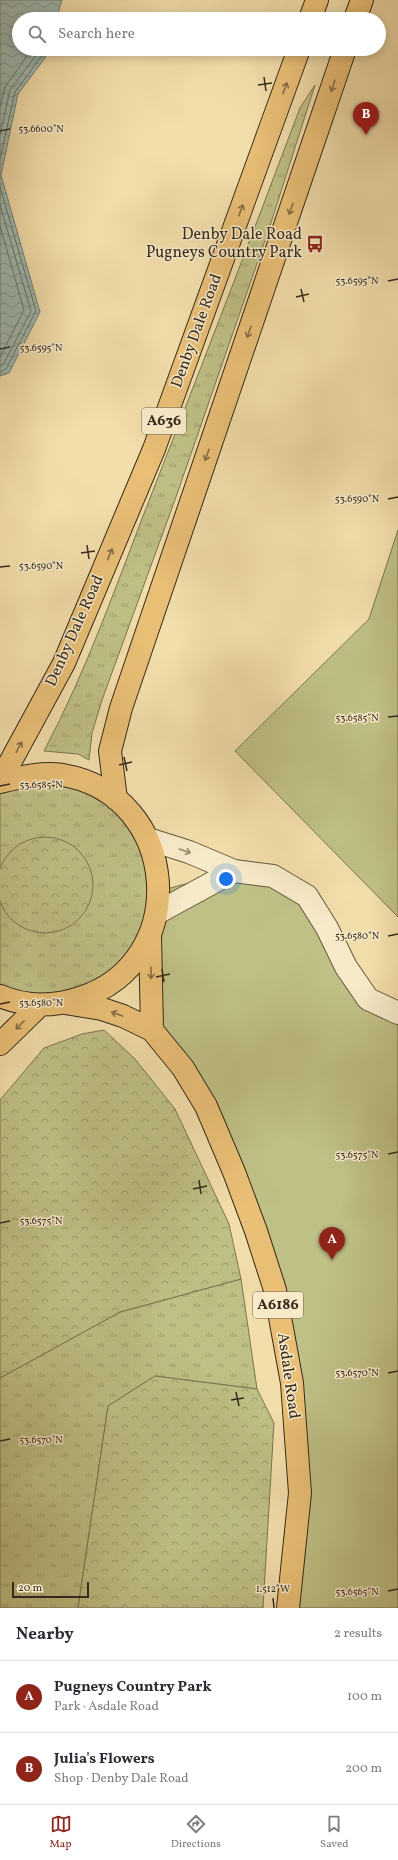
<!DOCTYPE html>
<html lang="en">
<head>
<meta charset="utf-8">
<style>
	:root { --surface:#fff; --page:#f2f2f3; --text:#2b2b33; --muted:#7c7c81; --line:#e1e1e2; --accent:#8f2418 }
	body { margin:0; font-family:Vollkorn,serif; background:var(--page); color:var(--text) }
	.scale { position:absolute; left:12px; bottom:10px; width:77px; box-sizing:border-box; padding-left:4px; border:2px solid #372a1c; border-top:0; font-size:11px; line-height:14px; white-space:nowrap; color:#372a1c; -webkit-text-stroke:3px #f7eac8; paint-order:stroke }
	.you { position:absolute; left:226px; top:879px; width:14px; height:14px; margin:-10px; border:3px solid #fff; border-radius:50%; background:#1a73e8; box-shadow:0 0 0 6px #1a73e833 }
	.badge { display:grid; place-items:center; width:26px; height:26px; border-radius:50%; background:var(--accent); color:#fff; font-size:13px; font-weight:700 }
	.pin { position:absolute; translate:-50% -33px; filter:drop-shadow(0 1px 2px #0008) }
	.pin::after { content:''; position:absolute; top:21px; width:14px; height:12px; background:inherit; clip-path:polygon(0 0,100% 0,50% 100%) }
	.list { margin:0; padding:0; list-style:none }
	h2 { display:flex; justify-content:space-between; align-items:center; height:52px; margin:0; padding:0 16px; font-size:17px }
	h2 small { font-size:13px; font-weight:400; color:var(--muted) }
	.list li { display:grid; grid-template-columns:26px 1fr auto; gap:12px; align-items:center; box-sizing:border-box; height:72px; padding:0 16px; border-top:1px solid var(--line) }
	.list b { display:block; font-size:15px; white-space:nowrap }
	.list p { margin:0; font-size:13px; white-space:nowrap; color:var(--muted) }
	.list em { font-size:13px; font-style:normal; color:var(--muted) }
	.icon { flex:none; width:22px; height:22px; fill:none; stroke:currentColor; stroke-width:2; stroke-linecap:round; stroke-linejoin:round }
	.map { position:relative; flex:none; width:398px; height:1608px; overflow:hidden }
	.search { position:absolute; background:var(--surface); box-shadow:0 2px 10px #0003; left:12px; right:12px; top:12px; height:44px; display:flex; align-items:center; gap:10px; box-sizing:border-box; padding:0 14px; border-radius:22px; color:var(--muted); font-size:15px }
	.sheet { height:196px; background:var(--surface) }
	nav { display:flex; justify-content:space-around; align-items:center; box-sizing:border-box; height:56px; border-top:1px solid var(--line); background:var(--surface); font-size:11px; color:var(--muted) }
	nav a { display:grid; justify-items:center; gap:2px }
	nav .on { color:var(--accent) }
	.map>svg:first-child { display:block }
	.grass { fill:url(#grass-tufts); stroke:#7b7551 }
	.forest { fill:url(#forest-crowns); stroke:#7b7551 }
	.park { fill:#bfc086; stroke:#7b7551 }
	.water { fill:url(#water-waves); stroke:#758077 }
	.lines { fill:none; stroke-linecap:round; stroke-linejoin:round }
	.shore { stroke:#6a7268; stroke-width:1 }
	.minor-casing { stroke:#665740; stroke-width:24 }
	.major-casing { stroke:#372a1c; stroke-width:24 }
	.minor { stroke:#f7eac8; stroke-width:22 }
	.major { stroke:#e9bf76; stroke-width:22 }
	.oneway { stroke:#876d44 }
	.oneway2 { stroke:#978a72 }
	.ticks { fill:none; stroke:#372a1c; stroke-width:1.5 }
	.labels { text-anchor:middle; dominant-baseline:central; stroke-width:3; stroke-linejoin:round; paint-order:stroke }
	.shield { fill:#f7eac8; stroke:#716450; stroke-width:1 }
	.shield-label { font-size:15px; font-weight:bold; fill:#372a1c }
	.poi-label { font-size:16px; fill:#372a1c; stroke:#f7eac8; text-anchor:end }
	.street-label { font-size:16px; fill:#372a1c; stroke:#f7eac8 }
	.ticks-label { font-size:10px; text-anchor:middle; fill:#372a1c; stroke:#f7eac8; stroke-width:3; stroke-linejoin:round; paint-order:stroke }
</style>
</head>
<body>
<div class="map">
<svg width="398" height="1608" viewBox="0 0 398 1608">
	<defs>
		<pattern id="grass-tufts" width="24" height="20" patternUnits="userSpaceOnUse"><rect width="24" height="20" fill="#bfc086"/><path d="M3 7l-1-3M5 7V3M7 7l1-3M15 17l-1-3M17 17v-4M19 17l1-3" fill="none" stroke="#9c9c6d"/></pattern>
		<pattern id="forest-crowns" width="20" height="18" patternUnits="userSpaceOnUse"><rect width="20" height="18" fill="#bfc086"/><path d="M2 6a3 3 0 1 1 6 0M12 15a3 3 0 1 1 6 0" fill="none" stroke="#9c9c6d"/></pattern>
		<pattern id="water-waves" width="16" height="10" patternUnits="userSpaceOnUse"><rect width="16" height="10" fill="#9ebab3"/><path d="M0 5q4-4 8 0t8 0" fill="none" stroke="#829791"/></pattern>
	</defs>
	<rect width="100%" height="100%" fill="#f2deab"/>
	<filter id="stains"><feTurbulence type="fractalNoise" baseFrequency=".005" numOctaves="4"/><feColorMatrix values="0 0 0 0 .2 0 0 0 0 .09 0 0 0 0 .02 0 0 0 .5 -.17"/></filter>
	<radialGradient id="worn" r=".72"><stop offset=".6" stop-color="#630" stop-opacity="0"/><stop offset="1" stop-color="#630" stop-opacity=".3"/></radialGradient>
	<path class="grass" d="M315 85 269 229 176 497 102 700 92 733 89 760 78 754 44 751C87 670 117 583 150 498 201 368 251 238 300 108Z
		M0 782 91 784 148 839 150 934 90 995 0 996Z
		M241 1279 257 1389 155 1376 108 1406 78 1608H0V1378L120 1312Z"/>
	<path class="forest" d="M-3 885a48 48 0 1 1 96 0a48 48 0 1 1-96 0Z
		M104 1030 135 1059 175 1109 229 1224 241 1279 120 1312 0 1378V1100L44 1048 82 1034Z
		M155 1376 257 1389 274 1423 263 1608H78L108 1406Z"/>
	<path class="park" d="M398 530V917L235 751 369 619Z
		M234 871 307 896 346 967 398 1013V1608H288L292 1383 234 1172 152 1030 159 891Z"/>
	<path class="water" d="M0 0H62L56 19H19V49H48L45 58 18 94 1 175 40 312 9 373 0 376Z"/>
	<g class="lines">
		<path class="shore" d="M0 107 5 87 32 49
			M0 135 10 90 37 54 39 49
			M0 159 15 92 41 57 44 49
			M0 187 36 311 6 369 0 372
			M0 205 31 311 3 365 0 367
			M0 226 24 310 0 357"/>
		<g class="minor-casing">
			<path id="minor" d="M148 839 189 852 234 871 273 876 307 896 327 928 346 967 368 999 398 1013
				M157 913 234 871"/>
		</g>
		<g class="major-casing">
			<path id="major" d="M310 19 317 0
				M355 19 362 0
				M0 781 64 663 154 449 299 49
				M0 782C21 777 41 772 63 775 180 795 193 962 80 998 53 1007 26 1007 0 996
				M116 799 110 751 121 708 345 49
				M150 935 152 1030
				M65 1003 102 1009 123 1016 152 1030 183 1068 206 1106 234 1172 256 1231 275 1290 292 1383 300 1493 288 1608
				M0 1044 40 1005"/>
		</g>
		<use href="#minor" class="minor"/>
		<use href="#major" class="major"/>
	</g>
	<defs><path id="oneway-shaft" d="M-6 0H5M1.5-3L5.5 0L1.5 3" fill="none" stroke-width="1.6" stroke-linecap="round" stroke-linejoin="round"/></defs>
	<g class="oneway">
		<use href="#oneway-shaft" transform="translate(333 86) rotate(109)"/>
		<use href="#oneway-shaft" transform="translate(285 88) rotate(-70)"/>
		<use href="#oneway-shaft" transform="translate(291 209) rotate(109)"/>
		<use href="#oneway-shaft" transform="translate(241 210) rotate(-70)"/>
		<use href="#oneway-shaft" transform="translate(249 332) rotate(109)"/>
		<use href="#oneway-shaft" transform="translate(207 455) rotate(109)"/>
		<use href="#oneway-shaft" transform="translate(110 554) rotate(-67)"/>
		<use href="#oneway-shaft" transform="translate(19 747) rotate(-62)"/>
		<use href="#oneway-shaft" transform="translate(151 973) rotate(89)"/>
		<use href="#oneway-shaft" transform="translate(117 1014) rotate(-161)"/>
		<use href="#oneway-shaft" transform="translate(20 1025) rotate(135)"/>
	</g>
	<use class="oneway2" href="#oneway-shaft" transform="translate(185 851) rotate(19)"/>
	<path class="ticks" d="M264 77 266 91M258 85 272 83M0 131 10 129M388 281 398 279M301 289 304 302M296 297 309 294M0 349 10 347M388 499 398 497M87 545 89 559M81 553 95 551M0 567 10 566M388 717 398 716M124 757 127 771M119 765 132 762M0 786 10 784M388 936 398 934M162 969 164 982M156 977 170 974M0 1004 10 1002M388 1154 398 1152M199 1180 201 1194M193 1189 207 1186M0 1223 10 1221M388 1373 398 1371M236 1392 239 1406M231 1400 244 1398M0 1441 10 1439M388 1591 398 1589M273 1598 274 1608"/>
	<defs>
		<g id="bus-bare" transform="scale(1.38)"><path d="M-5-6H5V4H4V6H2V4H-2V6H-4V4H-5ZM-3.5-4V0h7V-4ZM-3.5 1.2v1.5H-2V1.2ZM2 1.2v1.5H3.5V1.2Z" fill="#8f2418" stroke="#f7eac8" stroke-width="2.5" paint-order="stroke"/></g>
	</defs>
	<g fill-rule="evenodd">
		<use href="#bus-bare" x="315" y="244"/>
	</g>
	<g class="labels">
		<g class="shield">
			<rect x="142" y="408" width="44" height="26" rx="3"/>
			<rect x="253" y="1292" width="50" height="26" rx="3"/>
		</g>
		<g class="shield-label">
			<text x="164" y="421">A636</text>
			<text x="278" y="1305">A6186</text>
		</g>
		<g class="poi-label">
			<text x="302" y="235">Denby Dale Road<tspan x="302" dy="18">Pugneys Country Park</tspan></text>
		</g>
		<g class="street-label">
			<text transform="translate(197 331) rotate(-70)">Denby Dale Road</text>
			<text transform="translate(75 631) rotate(-66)">Denby Dale Road</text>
			<text transform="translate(288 1376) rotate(82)">Asdale Road</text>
		</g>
	</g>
	<g class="ticks-label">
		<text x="41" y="132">53.6600°N</text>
		<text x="357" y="284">53.6595°N</text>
		<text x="41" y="351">53.6595°N</text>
		<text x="357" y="502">53.6590°N</text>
		<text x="41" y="569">53.6590°N</text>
		<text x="357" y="721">53.6585°N</text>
		<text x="41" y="788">53.6585°N</text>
		<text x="357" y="939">53.6580°N</text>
		<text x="41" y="1006">53.6580°N</text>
		<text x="357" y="1158">53.6575°N</text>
		<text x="41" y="1224">53.6575°N</text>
		<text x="357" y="1376">53.6570°N</text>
		<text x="41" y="1443">53.6570°N</text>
		<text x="273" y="1592">1.512°W</text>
		<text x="357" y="1595">53.6565°N</text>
	</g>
	<rect width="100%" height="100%" filter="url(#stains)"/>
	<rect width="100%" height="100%" fill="url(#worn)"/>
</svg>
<div class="scale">20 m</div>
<div class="you"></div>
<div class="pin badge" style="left:332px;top:1260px">A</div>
<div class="pin badge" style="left:366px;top:135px">B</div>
<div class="search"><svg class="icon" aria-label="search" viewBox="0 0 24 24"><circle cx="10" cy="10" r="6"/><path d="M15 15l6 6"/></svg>Search here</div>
</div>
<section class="sheet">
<h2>Nearby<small>2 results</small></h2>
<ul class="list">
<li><span class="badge">A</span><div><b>Pugneys Country Park</b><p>Park · Asdale Road</p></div><em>100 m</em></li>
<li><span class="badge">B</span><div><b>Julia's Flowers</b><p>Shop · Denby Dale Road</p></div><em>200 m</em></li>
</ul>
</section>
<nav>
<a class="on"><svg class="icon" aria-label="map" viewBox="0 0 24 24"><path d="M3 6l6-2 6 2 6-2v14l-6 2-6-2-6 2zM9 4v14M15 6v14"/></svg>Map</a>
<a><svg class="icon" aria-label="directions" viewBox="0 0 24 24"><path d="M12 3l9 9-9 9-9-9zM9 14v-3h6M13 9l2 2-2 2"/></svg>Directions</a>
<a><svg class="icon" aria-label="saved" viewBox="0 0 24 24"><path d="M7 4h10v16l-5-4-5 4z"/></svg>Saved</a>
</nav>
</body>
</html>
